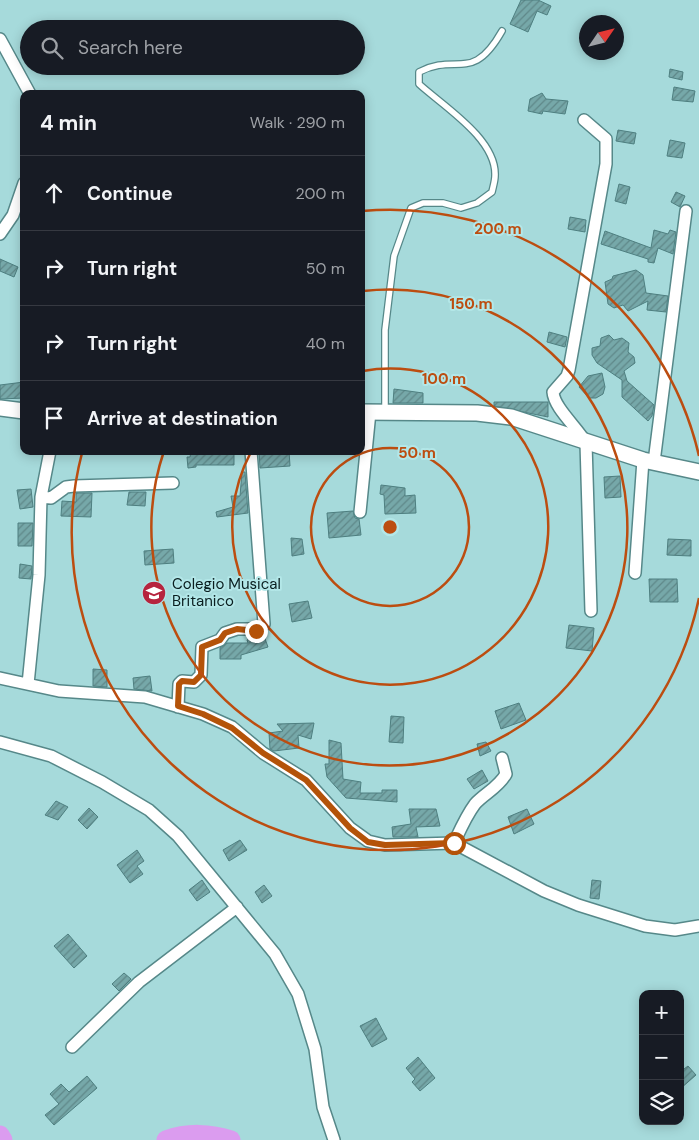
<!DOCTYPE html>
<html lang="en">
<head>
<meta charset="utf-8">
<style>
	:root { --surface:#171b24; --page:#20242c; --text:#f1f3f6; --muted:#9ea1a6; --line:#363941 }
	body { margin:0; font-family:"DM Sans",sans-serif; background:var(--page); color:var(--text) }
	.controls { position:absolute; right:15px; bottom:15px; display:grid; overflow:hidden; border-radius:10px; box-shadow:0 2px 12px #0003 }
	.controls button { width:45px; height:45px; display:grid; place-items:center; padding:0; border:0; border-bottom:1px solid var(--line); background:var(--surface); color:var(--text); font:25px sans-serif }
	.compass { position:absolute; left:579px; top:15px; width:45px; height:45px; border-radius:50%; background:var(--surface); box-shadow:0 2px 12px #0003; rotate:55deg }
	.stop { position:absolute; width:15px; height:15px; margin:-11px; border:4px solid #b45309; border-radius:50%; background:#fff }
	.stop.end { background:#b45309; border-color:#fff; box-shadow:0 1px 5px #0008 }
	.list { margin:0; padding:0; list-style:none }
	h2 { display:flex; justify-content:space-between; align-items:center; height:65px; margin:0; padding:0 20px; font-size:21px }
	h2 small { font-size:16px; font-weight:400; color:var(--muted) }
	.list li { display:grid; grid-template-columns:32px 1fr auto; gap:15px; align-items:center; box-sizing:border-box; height:75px; padding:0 20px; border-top:1px solid var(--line) }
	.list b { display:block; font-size:19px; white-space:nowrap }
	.list em { font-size:16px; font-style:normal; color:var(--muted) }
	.icon { flex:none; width:28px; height:28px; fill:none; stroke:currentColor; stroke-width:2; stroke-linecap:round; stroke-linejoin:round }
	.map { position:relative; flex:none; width:699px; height:1140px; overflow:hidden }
	.search { position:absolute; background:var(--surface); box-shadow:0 2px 12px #0003; left:20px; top:20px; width:345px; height:55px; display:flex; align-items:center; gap:12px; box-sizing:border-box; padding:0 18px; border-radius:28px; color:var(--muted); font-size:19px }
	.panel { position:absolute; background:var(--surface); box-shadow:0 2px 12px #0003; left:20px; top:90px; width:345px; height:365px; border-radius:10px }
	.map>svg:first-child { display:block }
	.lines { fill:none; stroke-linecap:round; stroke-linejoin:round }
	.river { stroke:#db9cef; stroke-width:19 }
	.building { fill:url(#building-hatch); stroke:#4e7f80 }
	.service-casing { stroke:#568889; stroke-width:8 }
	.minor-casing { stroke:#568889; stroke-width:14 }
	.tertiary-casing { stroke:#568889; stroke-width:18 }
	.service { stroke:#fff; stroke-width:5.5 }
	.minor { stroke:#fff; stroke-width:11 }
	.tertiary { stroke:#fff; stroke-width:15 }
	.route { stroke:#b45309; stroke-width:6 }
	.ring { fill:none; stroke:#bc4d10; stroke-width:2.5 }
	.labels { text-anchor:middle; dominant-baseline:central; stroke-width:4; stroke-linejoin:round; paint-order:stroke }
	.poi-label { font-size:15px; fill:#0a1e1f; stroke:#b3e7e8; text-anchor:start }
	.centre { fill:#bc4d10; stroke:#b3e7e8; stroke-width:2.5 }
	.ring-label { font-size:15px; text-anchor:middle; font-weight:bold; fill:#bc4d10; stroke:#b3e7e8; stroke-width:4; stroke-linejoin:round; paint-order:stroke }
</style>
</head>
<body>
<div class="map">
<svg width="699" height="1140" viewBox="0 0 699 1140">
	<defs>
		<pattern id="building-hatch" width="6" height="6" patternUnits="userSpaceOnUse" patternTransform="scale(1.25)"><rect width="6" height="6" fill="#76a8a9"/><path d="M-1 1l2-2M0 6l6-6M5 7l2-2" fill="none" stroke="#5f8889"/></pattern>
	</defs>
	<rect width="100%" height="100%" fill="#a6dadb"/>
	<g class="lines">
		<path class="river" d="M0 1135 3 1140
			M166 1140C187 1132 211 1133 231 1140"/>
	</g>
	<path class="building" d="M521 0H538L551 6 547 15 537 11 528 32 510 24Z
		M670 69 683 72 682 80 669 77Z
		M674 87 695 91 693 102 672 100Z
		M542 93 546 99 568 101 565 114 543 111 542 114 528 111 530 99Z
		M618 130 636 133 634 144 616 141Z
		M670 140 685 143 682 158 667 156Z
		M619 184 630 187 626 204 615 201Z
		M676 192 685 196 680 207 671 202Z
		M570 217 586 220 585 232 568 229Z
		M654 230 668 234 670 230 676 232 673 254 658 248 654 263 648 262V259L601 244 605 231 651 248Z
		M0 259 18 267 14 277 0 271Z
		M636 270 643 275 646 293 668 296 666 312 647 310 648 301 628 311 623 305 614 308 608 304 605 282 612 279 613 276Z
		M549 332 567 337 565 347 547 342Z
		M609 335 614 340 622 338 629 343 628 352 634 357 635 363 624 371 627 381 654 405 652 416 648 421 622 397V380L597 363 592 355V348L600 346 601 338Z
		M602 373 605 387 603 394 596 398H589L579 387 588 376Z
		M24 382V398L0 399V385Z
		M394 389 423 393V403H393Z
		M494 402H548V417L494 406Z
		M191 451H234V465H196V467L188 468 187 457H190Z
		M259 451H289L290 466 260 468Z
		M242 472H245L248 513 217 517 216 512 233 507 231 496H240Z
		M620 476 621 497 605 498 604 477Z
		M381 485 405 488V496L415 495 416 513 385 514 384 495 380 494Z
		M31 489 33 507 20 509 17 490Z
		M129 492H146L145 506 127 505Z
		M76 493H92L91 517 61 516 62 501 76 502Z
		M353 511 355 518 359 519 361 535 329 538 327 513Z
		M18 523H33L32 546H18Z
		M291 538 302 539 304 554 292 556Z
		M668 539 691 540V556L667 555Z
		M173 549 174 563 145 565 144 551Z
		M20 564 32 566 31 579 19 578Z
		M649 579H677L678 602H650Z
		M308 601 312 618 292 622 289 604Z
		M569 625 594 628 592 651 566 648Z
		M257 636H264L268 647 241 655V659H220V648L227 643H248L247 640Z
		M93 669 107 670V687L93 686Z
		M150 676 152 691 134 689 133 678Z
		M519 703 526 720 501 729 495 711Z
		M391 716 404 717 403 743 389 742Z
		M314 723 311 739 298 735 299 748 274 751 270 749 269 733 283 731 277 724Z
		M329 740 341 743 343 779 361 782 360 793H382V790H397V802L346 798 327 777 325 764H329Z
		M486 742 491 751 480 756 477 744Z
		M482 770 488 781 474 789 467 779Z
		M56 801 68 807 58 820 45 815Z
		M89 808 98 817 87 829 78 820Z
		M409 809H436L440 826 416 827 418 837H393L392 827 411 824Z
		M527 809 534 824 514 834 508 817Z
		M240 840 247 850 229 861 223 850Z
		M137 850 144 861 137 866 143 874 130 883 117 865Z
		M202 880 210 892 197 901 189 890Z
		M592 880 601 881 599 899 590 898Z
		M264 885 272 896 262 903 255 892Z
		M68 934 87 956 74 968 54 946Z
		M124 973 131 979 119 991 112 984Z
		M376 1018 387 1039 372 1047 360 1026Z
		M418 1057 435 1078 420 1091 412 1082 415 1079 406 1068Z
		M688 1066 696 1075 680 1089V1072Z
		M87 1076 97 1088 54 1125 45 1115 59 1104 50 1094 61 1084 69 1092Z"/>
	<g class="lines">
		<g class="service-casing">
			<path id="service" d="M385 412V330L394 256 411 208 423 203H443L461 208 477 203 492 192C493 187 495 181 495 176 497 139 443 106 419 84V72C457 52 472 84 502 31"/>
		</g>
		<g class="minor-casing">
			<path id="minor" d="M0 39 30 94
				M584 120 606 139V164L569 370 567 376 553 392C554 408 578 428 586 443L591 611
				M0 234 13 215 24 183
				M654 462 686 211
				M41 497 51 498 66 487 74 486 173 483
				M360 512 370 412
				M635 573 643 460
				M0 678 59 691 145 697 203 714 232 727 263 753 306 780 350 828 368 841 385 845 454 843 544 891 578 905 645 926 675 930 699 926
				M28 684 39 575 41 497 50 451
				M178 707 179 684 182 681 194 682 201 675 202 647 220 640 225 633 237 629H261L264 624 251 451
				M0 742 51 756 102 782 149 810 178 836 275 954 298 994 315 1049 323 1107 334 1140
				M454 843C460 830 466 816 475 804 485 793 498 788 506 774L502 758
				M72 1047 139 982 237 907"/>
		</g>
		<g class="tertiary-casing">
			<path id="tertiary" d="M0 408 24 411
				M361 412 477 413 511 417 643 460 699 472"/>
		</g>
		<use href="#service" class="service"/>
		<use href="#minor" class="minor"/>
		<use href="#tertiary" class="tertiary"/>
	</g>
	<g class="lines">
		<path class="route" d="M256 631 237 629 225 633 220 640 202 647 201 675 194 682 182 681 179 684 178 706 203 714 232 728 263 753 306 780 350 828 368 842 385 845 454 843"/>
	</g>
	<g class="ring">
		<circle cx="390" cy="527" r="79"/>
		<path d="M363 371A158 158 0 1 1 251 452"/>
		<path d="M363 291A238 238 0 1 1 164 451"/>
		<path d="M699 598A317 317 0 1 1 82 453M362 211A317 317 0 0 1 699 456"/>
	</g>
	<defs>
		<g id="school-disc" transform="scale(1.25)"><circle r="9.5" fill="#b6243e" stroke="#b3e7e8"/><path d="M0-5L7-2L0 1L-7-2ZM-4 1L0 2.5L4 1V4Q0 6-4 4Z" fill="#fff"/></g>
	</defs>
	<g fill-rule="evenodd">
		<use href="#school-disc" x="154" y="593"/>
	</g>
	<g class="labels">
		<g class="poi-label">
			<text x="172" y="584">Colegio Musical<tspan x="172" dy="17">Britanico</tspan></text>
		</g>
	</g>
	<circle cx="390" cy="527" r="8" class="centre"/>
	<g class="ring-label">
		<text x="498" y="234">200 m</text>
		<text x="471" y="309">150 m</text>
		<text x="444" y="384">100 m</text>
		<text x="417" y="458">50 m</text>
	</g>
</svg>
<div class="controls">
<button>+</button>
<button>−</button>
<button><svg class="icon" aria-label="layers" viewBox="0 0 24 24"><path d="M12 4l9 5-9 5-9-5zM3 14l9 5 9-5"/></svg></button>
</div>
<svg class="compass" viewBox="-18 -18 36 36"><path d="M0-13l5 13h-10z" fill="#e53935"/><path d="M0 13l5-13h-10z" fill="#9ea1a6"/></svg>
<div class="stop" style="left:454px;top:843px"></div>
<div class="stop end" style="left:256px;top:631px"></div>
<div class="search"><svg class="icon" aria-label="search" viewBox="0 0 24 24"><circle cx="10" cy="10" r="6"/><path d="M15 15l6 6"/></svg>Search here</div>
<section class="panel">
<h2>4 min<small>Walk · 290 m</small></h2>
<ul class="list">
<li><svg class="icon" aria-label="ahead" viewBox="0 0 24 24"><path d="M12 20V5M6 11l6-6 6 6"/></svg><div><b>Continue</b></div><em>200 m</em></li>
<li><svg class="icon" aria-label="right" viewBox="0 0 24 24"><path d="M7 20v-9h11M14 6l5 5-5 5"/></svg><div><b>Turn right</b></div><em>50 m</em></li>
<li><svg class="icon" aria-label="right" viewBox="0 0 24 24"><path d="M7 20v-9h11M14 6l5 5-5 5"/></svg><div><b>Turn right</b></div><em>40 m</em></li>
<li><svg class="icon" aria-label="arrive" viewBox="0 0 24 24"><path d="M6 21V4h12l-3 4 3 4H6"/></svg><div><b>Arrive at destination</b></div></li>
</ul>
</section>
</div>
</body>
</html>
